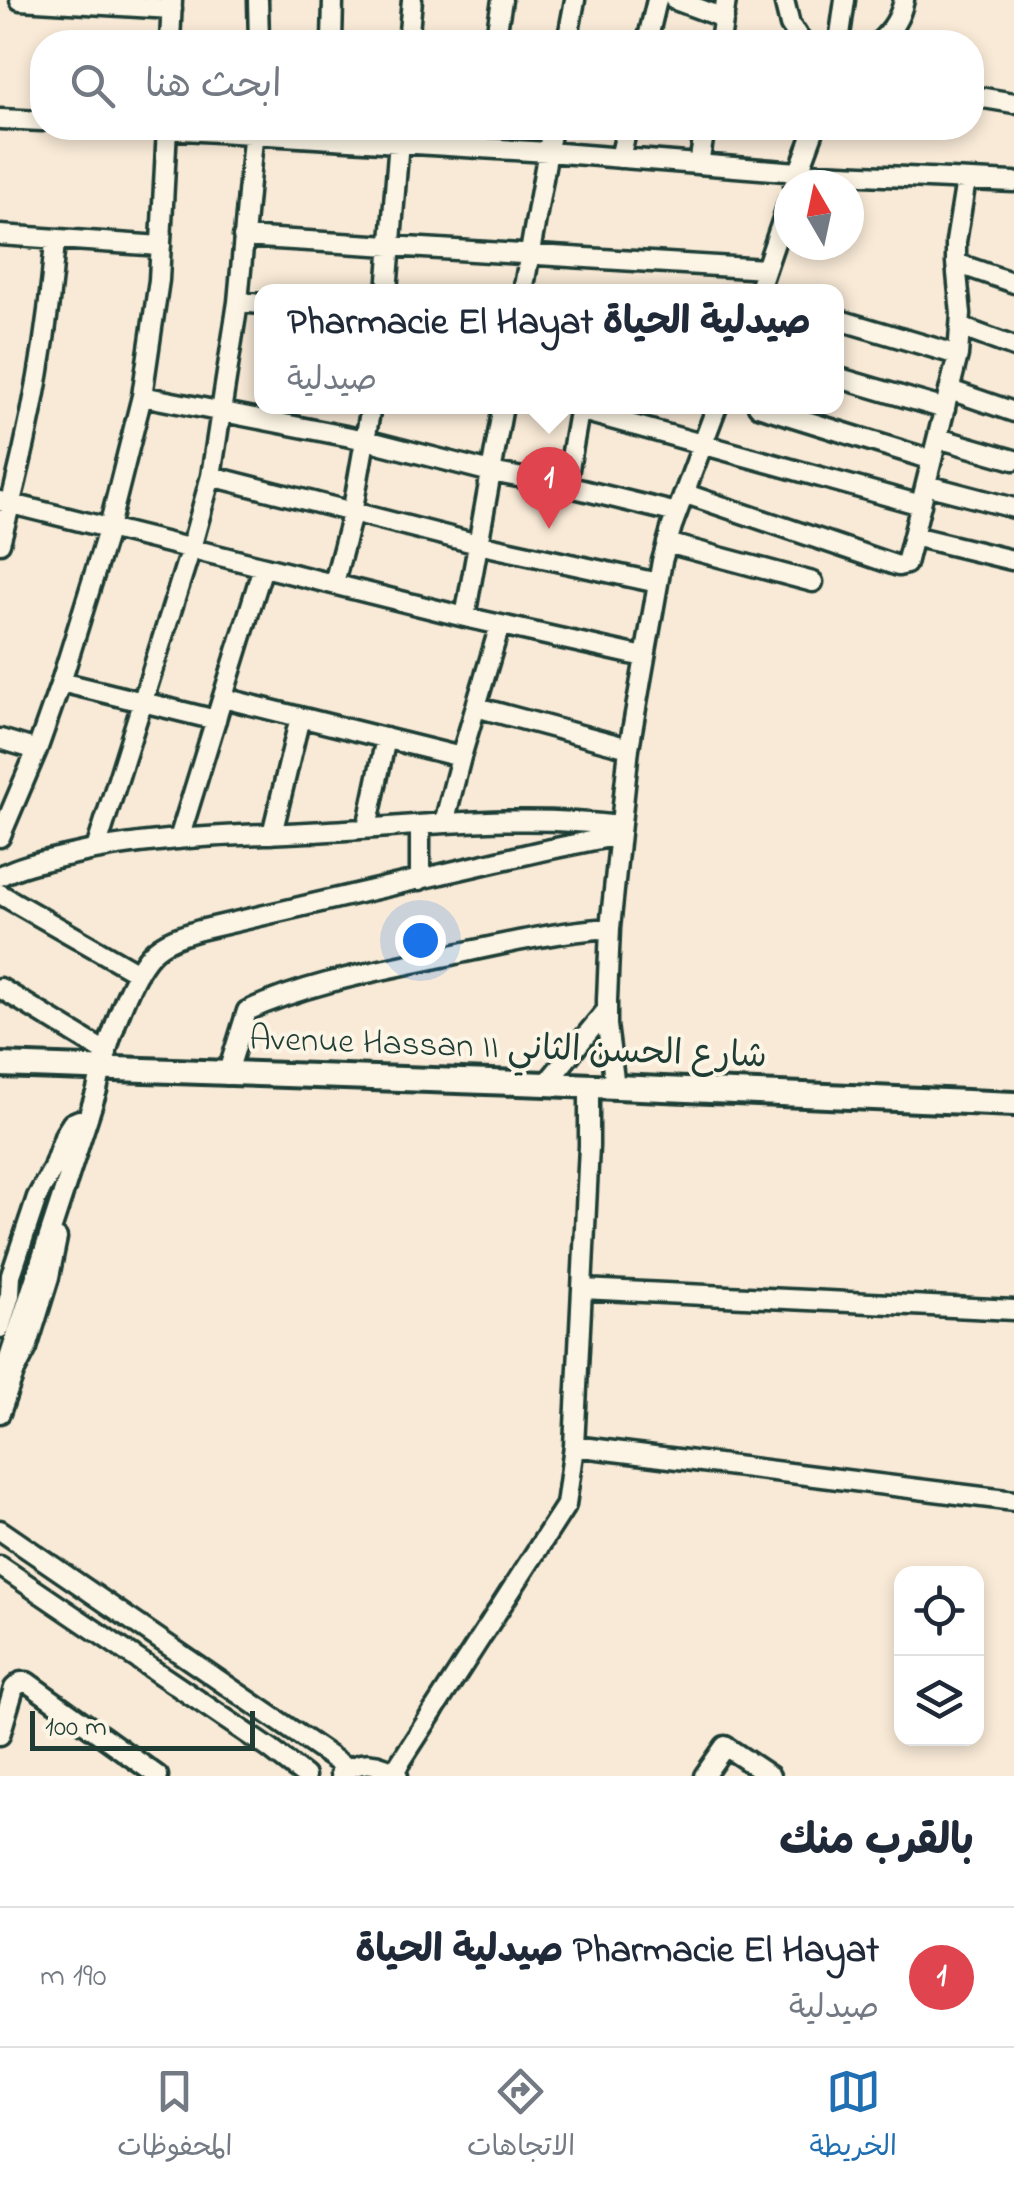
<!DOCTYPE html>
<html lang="ar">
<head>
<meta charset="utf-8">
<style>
	:root { --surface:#fff; --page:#f2f2f3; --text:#1f2937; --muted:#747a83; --line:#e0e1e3; --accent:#1f6fb2 }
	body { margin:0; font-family:"Indie Flower","Playpen Sans Arabic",sans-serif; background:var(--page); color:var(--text); direction:rtl }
	.controls { position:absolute; right:30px; bottom:30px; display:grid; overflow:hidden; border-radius:20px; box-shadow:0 5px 15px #0003 }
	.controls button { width:90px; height:90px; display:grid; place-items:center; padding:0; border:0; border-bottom:2px solid var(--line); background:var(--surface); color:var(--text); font:50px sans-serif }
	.compass { position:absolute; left:774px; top:170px; width:90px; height:90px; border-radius:50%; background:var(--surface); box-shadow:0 5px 15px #0003; rotate:351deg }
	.scale { position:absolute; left:30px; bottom:25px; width:225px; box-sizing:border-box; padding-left:10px; border:5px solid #1f3d34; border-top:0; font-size:28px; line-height:35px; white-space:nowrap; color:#1f3d34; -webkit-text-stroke:8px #fcf5e5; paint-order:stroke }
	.you { position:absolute; left:420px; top:940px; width:35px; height:35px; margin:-25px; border:8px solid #fff; border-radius:50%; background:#1a73e8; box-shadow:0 0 0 15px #1a73e833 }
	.badge { display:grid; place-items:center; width:65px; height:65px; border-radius:50%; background:var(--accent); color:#fff; font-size:32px; font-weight:700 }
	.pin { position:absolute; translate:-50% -82px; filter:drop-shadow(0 2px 5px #0008) }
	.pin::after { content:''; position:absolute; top:52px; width:35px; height:30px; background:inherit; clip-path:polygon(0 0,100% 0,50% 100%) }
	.popup { position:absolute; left:254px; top:284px; width:590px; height:130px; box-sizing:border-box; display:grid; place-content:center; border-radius:20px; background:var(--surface); filter:drop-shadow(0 2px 8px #0005); font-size:32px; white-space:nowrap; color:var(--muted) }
	.popup b { font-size:38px; color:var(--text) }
	.popup::after { content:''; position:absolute; left:50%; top:100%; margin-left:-20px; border:20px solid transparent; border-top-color:var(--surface) }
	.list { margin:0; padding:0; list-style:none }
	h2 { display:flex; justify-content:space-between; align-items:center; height:130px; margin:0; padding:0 40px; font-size:42px }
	h2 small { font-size:32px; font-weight:400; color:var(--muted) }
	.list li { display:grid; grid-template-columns:65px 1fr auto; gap:30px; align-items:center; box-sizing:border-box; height:140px; padding:0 40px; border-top:2px solid var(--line) }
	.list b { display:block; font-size:38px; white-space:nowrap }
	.list p { margin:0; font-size:32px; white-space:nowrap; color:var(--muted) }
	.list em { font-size:32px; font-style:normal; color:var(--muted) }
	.icon { flex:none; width:55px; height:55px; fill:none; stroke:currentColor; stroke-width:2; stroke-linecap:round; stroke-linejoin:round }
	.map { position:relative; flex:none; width:1014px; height:1776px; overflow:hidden; direction:ltr }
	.search { position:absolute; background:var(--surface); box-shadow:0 5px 15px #0003; left:30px; right:30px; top:30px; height:110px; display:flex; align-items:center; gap:25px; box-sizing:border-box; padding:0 35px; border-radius:40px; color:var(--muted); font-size:38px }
	.sheet { height:270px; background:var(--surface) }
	nav { display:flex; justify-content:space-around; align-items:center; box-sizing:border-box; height:140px; border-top:2px solid var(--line); background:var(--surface); font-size:28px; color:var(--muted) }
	nav a { display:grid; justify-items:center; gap:5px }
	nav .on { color:var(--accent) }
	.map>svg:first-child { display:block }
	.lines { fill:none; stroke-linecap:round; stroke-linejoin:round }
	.minor-casing { stroke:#1f3d34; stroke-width:25 }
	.major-casing { stroke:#1f3d34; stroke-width:30 }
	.minor { stroke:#fcf5e5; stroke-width:18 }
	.major { stroke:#fcf5e5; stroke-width:22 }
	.labels { text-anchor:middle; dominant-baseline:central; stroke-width:8; stroke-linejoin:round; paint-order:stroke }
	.street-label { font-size:35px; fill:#1f3d34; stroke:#fcf5e5 }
</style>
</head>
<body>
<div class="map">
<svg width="1014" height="1776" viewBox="0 0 1014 1776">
	<rect width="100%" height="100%" fill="#f9ead7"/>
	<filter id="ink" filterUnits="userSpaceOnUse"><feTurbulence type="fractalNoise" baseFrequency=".01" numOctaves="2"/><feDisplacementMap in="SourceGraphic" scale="20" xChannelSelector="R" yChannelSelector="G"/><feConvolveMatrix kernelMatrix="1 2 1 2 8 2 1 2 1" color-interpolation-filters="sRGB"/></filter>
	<g filter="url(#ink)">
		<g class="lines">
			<g class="minor-casing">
				<path id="minor" d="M20 0 172 9
					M258 0 259 42
					M675 0 724 18
					M784 0 790 25 802 42
					M170 42 172 0
					M332 42 333 0
					M408 42 412 0
					M495 42 502 0
					M567 42 575 0
					M647 42 657 0
					M720 42 726 0
					M839 42 845 0
					M879 42C893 29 900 18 904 0
					M972 96 1014 103
					M0 119 42 121
					M150 128 548 152 798 172 1014 182
					M620 158 627 128
					M699 164 705 128
					M794 185 815 128
					M0 235 161 246
					M243 237 765 269
					M956 263 1014 283
					M387 292 400 128
					M523 292 552 128
					M758 292 789 201
					M238 302 262 304
					M836 319 958 355
					M960 327 1014 347
					M836 377 945 409
					M950 390 1014 412
					M142 396 366 440 491 472 566 486 677 513
					M758 406 932 460
					M579 410 921 505
					M938 438 1014 460
					M211 476 478 544 658 583
					M926 485 1014 508
					M566 486 580 406
					M686 494 898 566 906 564 958 355 961 314 956 263V242L966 180
					M0 501 465 617 644 657
					M913 536 1012 560
					M0 543C28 442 48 344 55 239
					M667 543 813 582
					M334 583 352 514 371 406
					M465 617 503 406
					M61 682 216 720
					M223 698 461 757 500 625
					M476 707 629 748
					M0 739 37 750
					M444 823 461 757
					M420 825V880
					M367 828 386 738
					M272 834 300 717
					M0 837 37 750 61 682 109 527 142 396 159 280 167 128
					M179 839 263 567
					M96 849 191 548 211 476 238 302 254 128
					M0 876C21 865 43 861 66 856 157 834 252 836 346 830 438 824 528 814 620 826
					M0 894 138 973
					M0 988 107 1053
					M227 1075 247 1011C308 983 377 971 442 957 498 945 553 932 610 928
					M546 1084 606 1011
					M615 1087 607 1025V1000L610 928 629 748 662 561 672 526 717 406
					M582 1289 1014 1310
					M0 1328 10 1295 11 1275 37 1197 52 1170 65 1134 72 1123 79 1120
					M0 1386 97 1090C104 1054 127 979 152 953 165 940 183 935 200 930L541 851 619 835
					M0 1413 14 1373 27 1348 49 1277 57 1238
					M574 1446 1014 1501
					M0 1530 347 1768
					M0 1566 270 1749 305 1776
					M0 1735 14 1688 21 1682H27L158 1776
					M394 1772 566 1505 574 1446 582 1289 589 1146V1086
					M340 1774C360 1759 380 1760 398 1776
					M704 1776 725 1746 770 1776"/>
			</g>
			<g class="major-casing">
				<path id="major" d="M0 1065 546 1084 1014 1104"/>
			</g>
			<use href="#minor" class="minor"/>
			<use href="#major" class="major"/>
		</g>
	</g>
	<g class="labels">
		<g class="street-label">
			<text transform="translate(508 1049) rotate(2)">Avenue Hassan II شارع الحسن الثاني</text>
		</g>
	</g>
</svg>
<div class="controls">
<button><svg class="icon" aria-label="locate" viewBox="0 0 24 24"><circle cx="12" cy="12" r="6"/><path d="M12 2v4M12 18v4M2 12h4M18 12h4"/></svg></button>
<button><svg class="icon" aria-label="layers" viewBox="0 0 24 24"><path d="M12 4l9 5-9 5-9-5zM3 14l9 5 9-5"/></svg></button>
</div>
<svg class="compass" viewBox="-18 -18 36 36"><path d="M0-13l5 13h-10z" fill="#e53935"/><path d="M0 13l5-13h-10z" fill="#747a83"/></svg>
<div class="scale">100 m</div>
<div class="you"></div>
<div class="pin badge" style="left:549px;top:529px;background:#e0444e">1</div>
<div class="popup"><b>Pharmacie El Hayat صيدلية الحياة</b>صيدلية</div>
<div class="search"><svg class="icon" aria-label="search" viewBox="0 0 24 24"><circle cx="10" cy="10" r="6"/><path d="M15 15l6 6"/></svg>ابحث هنا</div>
</div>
<section class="sheet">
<h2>بالقرب منك<small></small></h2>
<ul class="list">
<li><span class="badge" style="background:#e0444e">1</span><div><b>Pharmacie El Hayat صيدلية الحياة</b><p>صيدلية</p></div><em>190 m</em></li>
</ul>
</section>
<nav>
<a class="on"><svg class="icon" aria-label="map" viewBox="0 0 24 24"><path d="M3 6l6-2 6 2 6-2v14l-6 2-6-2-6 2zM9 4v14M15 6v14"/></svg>الخريطة</a>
<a><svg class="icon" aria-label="directions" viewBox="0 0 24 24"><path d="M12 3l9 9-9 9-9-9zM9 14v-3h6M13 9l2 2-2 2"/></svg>الاتجاهات</a>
<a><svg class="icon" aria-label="saved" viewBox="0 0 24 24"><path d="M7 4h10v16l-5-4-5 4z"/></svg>المحفوظات</a>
</nav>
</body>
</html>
